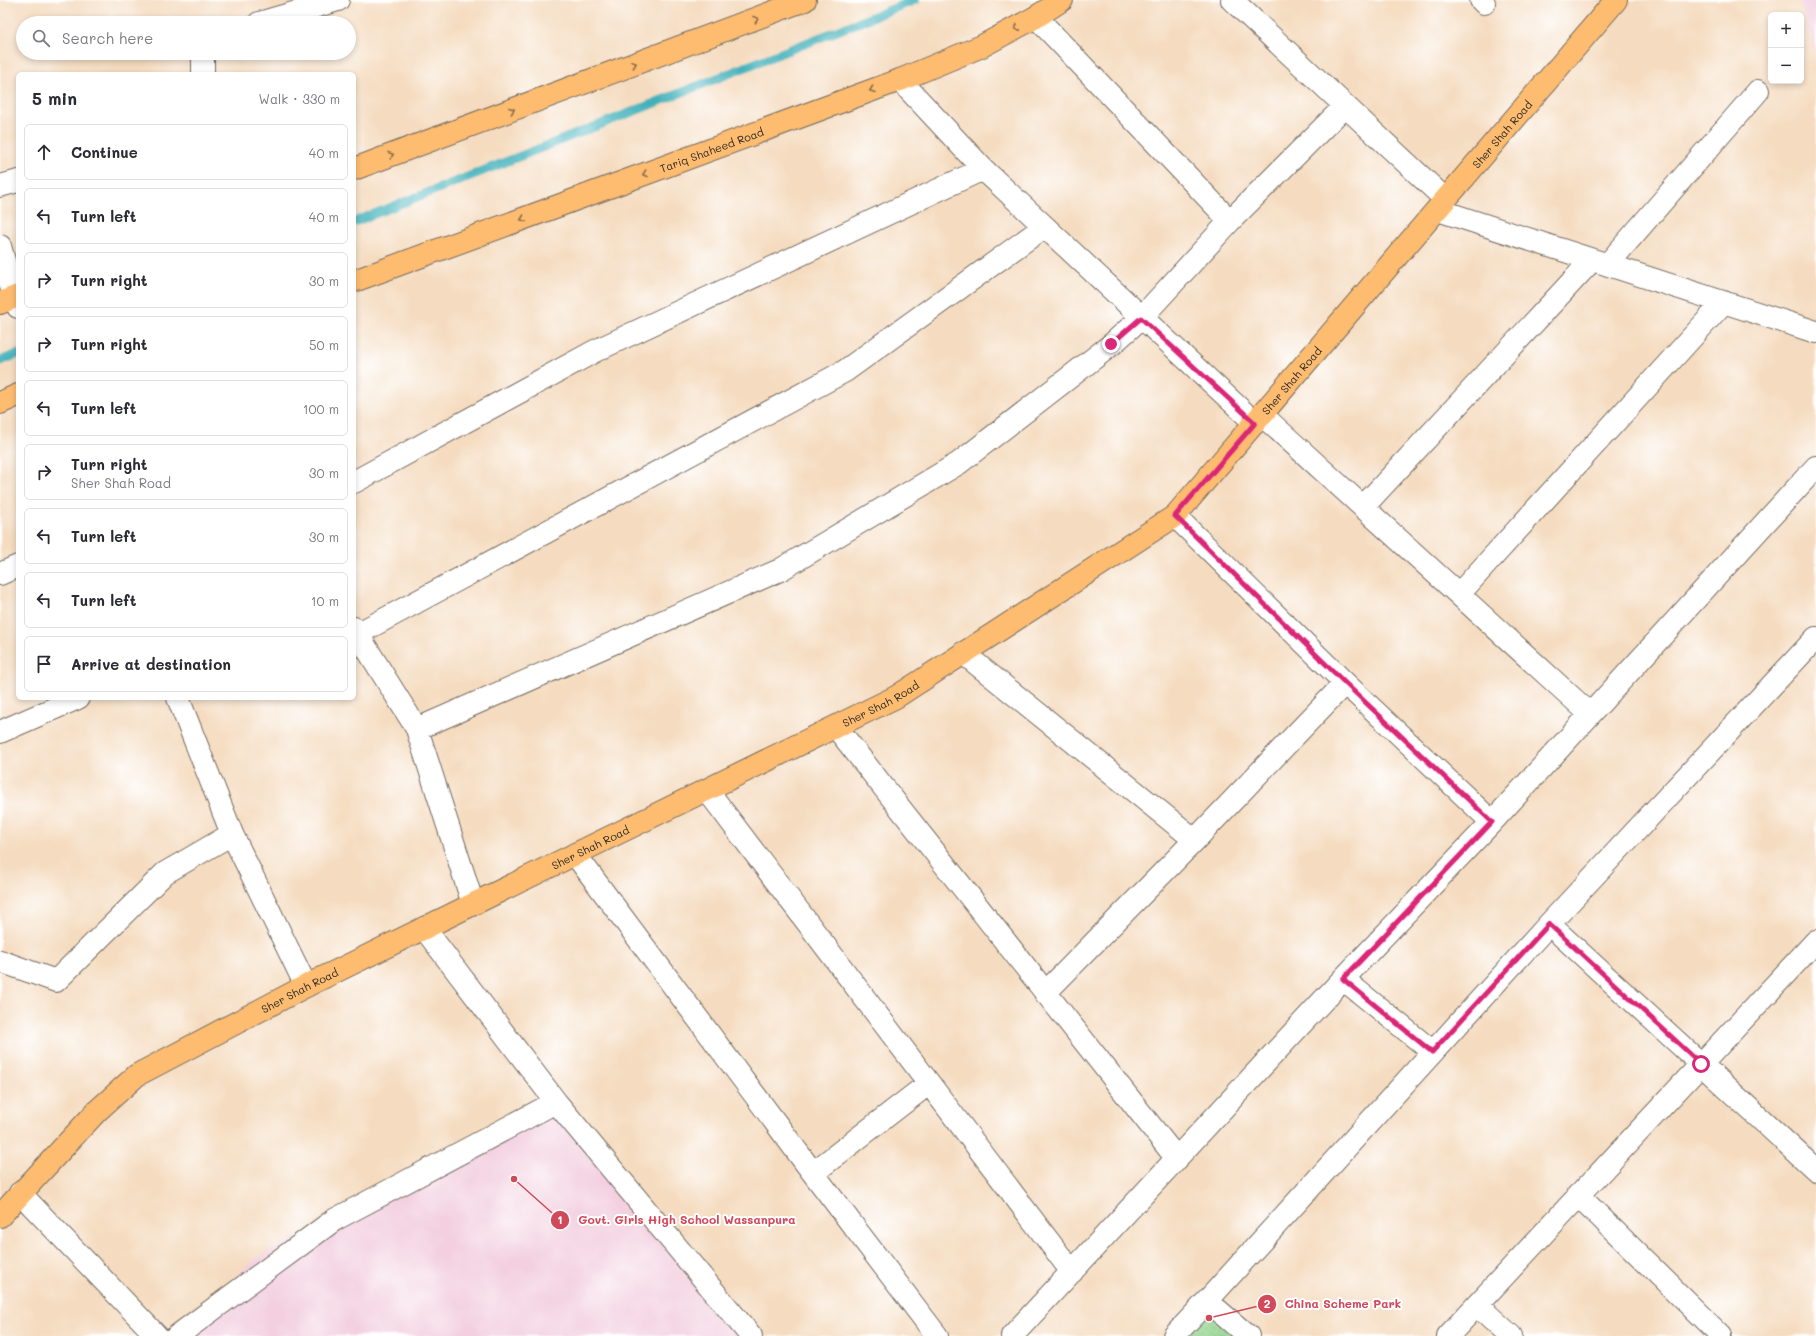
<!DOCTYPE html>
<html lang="en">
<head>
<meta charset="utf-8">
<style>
	:root { --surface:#fff; --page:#f7f7f7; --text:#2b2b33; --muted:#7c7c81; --line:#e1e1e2 }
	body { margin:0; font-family:Mali,sans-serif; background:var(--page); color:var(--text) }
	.controls { position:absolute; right:12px; top:12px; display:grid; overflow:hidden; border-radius:6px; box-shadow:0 2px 6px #0003 }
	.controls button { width:36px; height:36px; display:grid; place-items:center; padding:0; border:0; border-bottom:1px solid var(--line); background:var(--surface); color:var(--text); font:20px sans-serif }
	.stop { position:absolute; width:12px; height:12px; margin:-9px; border:3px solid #db2777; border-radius:50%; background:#fff }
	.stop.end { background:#db2777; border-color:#fff; box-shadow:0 1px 4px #0008 }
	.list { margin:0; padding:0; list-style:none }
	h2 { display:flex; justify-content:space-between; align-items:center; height:52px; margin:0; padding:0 16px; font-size:17px }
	h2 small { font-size:13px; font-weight:400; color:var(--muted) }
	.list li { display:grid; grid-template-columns:26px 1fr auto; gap:12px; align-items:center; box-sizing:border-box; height:56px; margin:0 8px 8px; padding:0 8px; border:1px solid var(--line); border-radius:6px }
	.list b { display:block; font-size:15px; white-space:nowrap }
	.list p { margin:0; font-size:13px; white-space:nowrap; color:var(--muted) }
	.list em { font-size:13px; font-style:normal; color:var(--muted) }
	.icon { flex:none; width:22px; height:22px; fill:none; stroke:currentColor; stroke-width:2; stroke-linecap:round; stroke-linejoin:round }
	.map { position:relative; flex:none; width:1816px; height:1336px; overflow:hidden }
	.search { position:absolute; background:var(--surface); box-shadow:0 2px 6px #0003; left:16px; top:16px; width:340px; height:44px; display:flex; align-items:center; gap:10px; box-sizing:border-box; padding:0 14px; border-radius:22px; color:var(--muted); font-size:15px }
	.panel { position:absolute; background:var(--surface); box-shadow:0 2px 6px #0003; left:16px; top:72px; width:340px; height:628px; border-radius:6px }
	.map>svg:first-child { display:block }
	.built { fill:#f3cfdf }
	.park { fill:url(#park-dots); stroke:#5d7e5a }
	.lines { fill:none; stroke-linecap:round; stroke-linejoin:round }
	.stream { stroke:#40b0ba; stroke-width:9 }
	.minor-casing { stroke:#72695f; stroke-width:24 }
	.major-casing { stroke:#72695f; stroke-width:24 }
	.minor { stroke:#fff; stroke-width:22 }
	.major { stroke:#fdbc70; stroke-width:22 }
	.oneway { stroke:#8a6c4a }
	.route { stroke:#db2777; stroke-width:5 }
	.labels { text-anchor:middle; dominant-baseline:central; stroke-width:4; stroke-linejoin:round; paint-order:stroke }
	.street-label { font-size:11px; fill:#2b2b2b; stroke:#fff }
	.leader { fill:none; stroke:#d1495b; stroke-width:1.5 }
	.callout-dot { fill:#d1495b; stroke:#fff; stroke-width:1.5 }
	.mark-label { font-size:12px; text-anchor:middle; font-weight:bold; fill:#fff }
	.callout-label { font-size:12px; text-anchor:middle; font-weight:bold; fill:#d1495b; stroke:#fff; stroke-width:4; stroke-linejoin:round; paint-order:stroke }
</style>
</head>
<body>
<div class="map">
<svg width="1816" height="1336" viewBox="0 0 1816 1336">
	<defs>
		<pattern id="park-dots" width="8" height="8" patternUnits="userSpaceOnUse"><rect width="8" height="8" fill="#8fd28a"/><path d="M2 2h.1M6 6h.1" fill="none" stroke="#7cb477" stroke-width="1.8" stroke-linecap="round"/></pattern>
	</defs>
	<rect width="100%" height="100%" fill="#fff"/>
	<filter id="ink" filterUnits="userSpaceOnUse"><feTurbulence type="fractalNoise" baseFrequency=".025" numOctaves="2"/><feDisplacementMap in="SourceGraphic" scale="8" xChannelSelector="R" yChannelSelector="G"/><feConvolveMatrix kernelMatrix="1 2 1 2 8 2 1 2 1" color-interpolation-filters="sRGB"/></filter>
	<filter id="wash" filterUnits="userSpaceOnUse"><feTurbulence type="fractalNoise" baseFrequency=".012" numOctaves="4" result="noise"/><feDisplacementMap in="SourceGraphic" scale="16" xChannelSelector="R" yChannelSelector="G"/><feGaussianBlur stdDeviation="0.9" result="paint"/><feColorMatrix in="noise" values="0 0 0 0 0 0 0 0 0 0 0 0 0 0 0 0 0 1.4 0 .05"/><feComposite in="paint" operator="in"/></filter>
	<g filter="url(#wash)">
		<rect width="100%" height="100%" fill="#f5dcc0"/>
		<path class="built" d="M1799 0H1816V54Z
			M556 1102 752 1336H181L174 1330 259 1256Z"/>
		<path class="park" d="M1207 1301 1248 1336H1174Z"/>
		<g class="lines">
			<path class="stream" d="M354 222 915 0
				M0 361 18 354"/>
		</g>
	</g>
	<g filter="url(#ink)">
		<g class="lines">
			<g class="minor-casing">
				<path id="minor" d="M1232 0 1445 199
					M1481 0 1484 3
					M1036 17 1230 221
					M259 23 338 0
					M203 74V53
					M900 80 983 169 1255 423
					M0 186 18 181
					M1438 210 1816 332
					M0 246 14 297 18 307
					M1608 264 1758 91
					M1262 415 1590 714
					M354 482 595 351 983 169
					M1363 507 1592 260
					M1175 516 1345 683 1492 822
					M0 574 18 566
					M1459 594 1724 302
					M354 628 417 729 473 904
					M359 633 845 371 1044 227
					M963 653 1195 840
					M178 698 232 834
					M836 727 1177 1159
					M417 729 780 570 959 463 1111 345 1141 318 1230 221 1345 106
					M0 732 78 698
					M707 790 1072 1272
					M575 854 813 1173 937 1336
					M1549 924 1816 1170
					M424 928 556 1102
					M0 961 56 981 165 873 232 834 306 986
					M1343 979 1433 1052
					M1045 993 1195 840 1345 683
					M813 1173 928 1084
					M20 1193 157 1336
					M1578 1195 1721 1336
					M1207 1301 1248 1336
					M1477 1305 1511 1336
					M177 1336 334 1220 556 1102 751 1336
					M1012 1336 1343 979 1492 822 1816 467
					M1174 1336 1207 1301 1549 924 1816 638
					M1448 1336 1816 941"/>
			</g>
			<g class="major-casing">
				<g id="major">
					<path d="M354 169 805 0"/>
					<path id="s1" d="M354 281 900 80 982 46 1036 17 1062 0"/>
					<path d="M0 303 18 296"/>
					<path d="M0 403 18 395"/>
					<path id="s2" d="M0 1216 97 1111 137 1075 306 986 896 697 1175 516 1616 0"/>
				</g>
			</g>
			<use href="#minor" class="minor"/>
			<use href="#major" class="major"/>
		</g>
		<defs><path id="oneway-chevron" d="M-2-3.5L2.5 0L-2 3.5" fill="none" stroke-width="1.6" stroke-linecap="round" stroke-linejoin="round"/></defs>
		<g class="oneway">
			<use href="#oneway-chevron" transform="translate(756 19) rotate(-20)"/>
			<use href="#oneway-chevron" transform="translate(1017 28) rotate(151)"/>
			<use href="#oneway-chevron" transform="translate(634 64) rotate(-20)"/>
			<use href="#oneway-chevron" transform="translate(872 90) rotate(160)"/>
			<use href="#oneway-chevron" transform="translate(512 110) rotate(-20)"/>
			<use href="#oneway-chevron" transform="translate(391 155) rotate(-20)"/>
			<use href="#oneway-chevron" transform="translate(645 174) rotate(160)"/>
			<use href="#oneway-chevron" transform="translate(523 219) rotate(160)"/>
		</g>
	</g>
	<g class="lines" filter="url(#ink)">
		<path class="route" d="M1111 344 1141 318 1255 423 1175 516 1345 683 1492 822 1343 979 1432 1052 1549 924 1701 1064"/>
	</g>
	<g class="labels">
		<g class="street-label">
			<text stroke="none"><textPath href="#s2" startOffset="1880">Sher Shah Road</textPath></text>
			<text stroke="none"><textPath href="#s1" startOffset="381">Tariq Shaheed Road</textPath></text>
			<text stroke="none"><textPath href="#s2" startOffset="1556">Sher Shah Road</textPath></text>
			<text stroke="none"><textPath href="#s2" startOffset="1028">Sher Shah Road</textPath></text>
			<text stroke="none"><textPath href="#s2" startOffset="704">Sher Shah Road</textPath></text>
			<text stroke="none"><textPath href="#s2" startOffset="380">Sher Shah Road</textPath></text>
		</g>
	</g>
	<path class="leader" d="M514 1179L560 1220M1209 1318L1267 1304"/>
	<g class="callout-dot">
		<circle cx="514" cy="1179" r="4"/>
		<circle cx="1209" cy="1318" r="4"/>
		<circle cx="560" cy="1220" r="10"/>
		<circle cx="1267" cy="1304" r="10"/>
	</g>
	<g class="mark-label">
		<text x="560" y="1224">1</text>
		<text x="1267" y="1308">2</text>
	</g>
	<g class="callout-label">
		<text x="687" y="1224">Govt. Girls High School Wassanpura</text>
		<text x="1343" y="1308">China Scheme Park</text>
	</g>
</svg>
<div class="controls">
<button>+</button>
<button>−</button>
</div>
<div class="stop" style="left:1701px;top:1064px"></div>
<div class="stop end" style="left:1111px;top:344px"></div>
<div class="search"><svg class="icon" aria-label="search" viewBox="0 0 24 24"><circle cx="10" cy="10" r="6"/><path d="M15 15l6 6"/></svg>Search here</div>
<section class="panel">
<h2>5 min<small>Walk · 330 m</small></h2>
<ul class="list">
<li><svg class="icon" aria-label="ahead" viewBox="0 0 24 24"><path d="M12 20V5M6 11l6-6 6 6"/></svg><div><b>Continue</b></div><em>40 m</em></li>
<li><svg class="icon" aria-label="left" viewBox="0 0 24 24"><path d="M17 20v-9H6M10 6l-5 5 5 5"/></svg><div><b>Turn left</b></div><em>40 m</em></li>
<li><svg class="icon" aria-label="right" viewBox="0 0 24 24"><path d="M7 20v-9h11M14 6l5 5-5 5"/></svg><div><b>Turn right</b></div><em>30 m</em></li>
<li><svg class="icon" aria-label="right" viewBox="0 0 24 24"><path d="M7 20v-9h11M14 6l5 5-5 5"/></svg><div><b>Turn right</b></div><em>50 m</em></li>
<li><svg class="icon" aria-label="left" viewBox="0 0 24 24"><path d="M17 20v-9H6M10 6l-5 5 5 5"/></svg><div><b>Turn left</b></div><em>100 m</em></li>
<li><svg class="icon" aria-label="right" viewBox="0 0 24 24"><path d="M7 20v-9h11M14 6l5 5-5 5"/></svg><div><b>Turn right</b><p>Sher Shah Road</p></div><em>30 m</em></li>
<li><svg class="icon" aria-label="left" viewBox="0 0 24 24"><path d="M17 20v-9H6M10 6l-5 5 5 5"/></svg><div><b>Turn left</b></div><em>30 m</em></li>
<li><svg class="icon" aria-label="left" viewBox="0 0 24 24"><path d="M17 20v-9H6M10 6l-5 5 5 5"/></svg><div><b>Turn left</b></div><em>10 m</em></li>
<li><svg class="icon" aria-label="arrive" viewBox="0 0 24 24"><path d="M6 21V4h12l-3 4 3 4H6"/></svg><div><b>Arrive at destination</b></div></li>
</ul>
</section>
</div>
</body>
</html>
